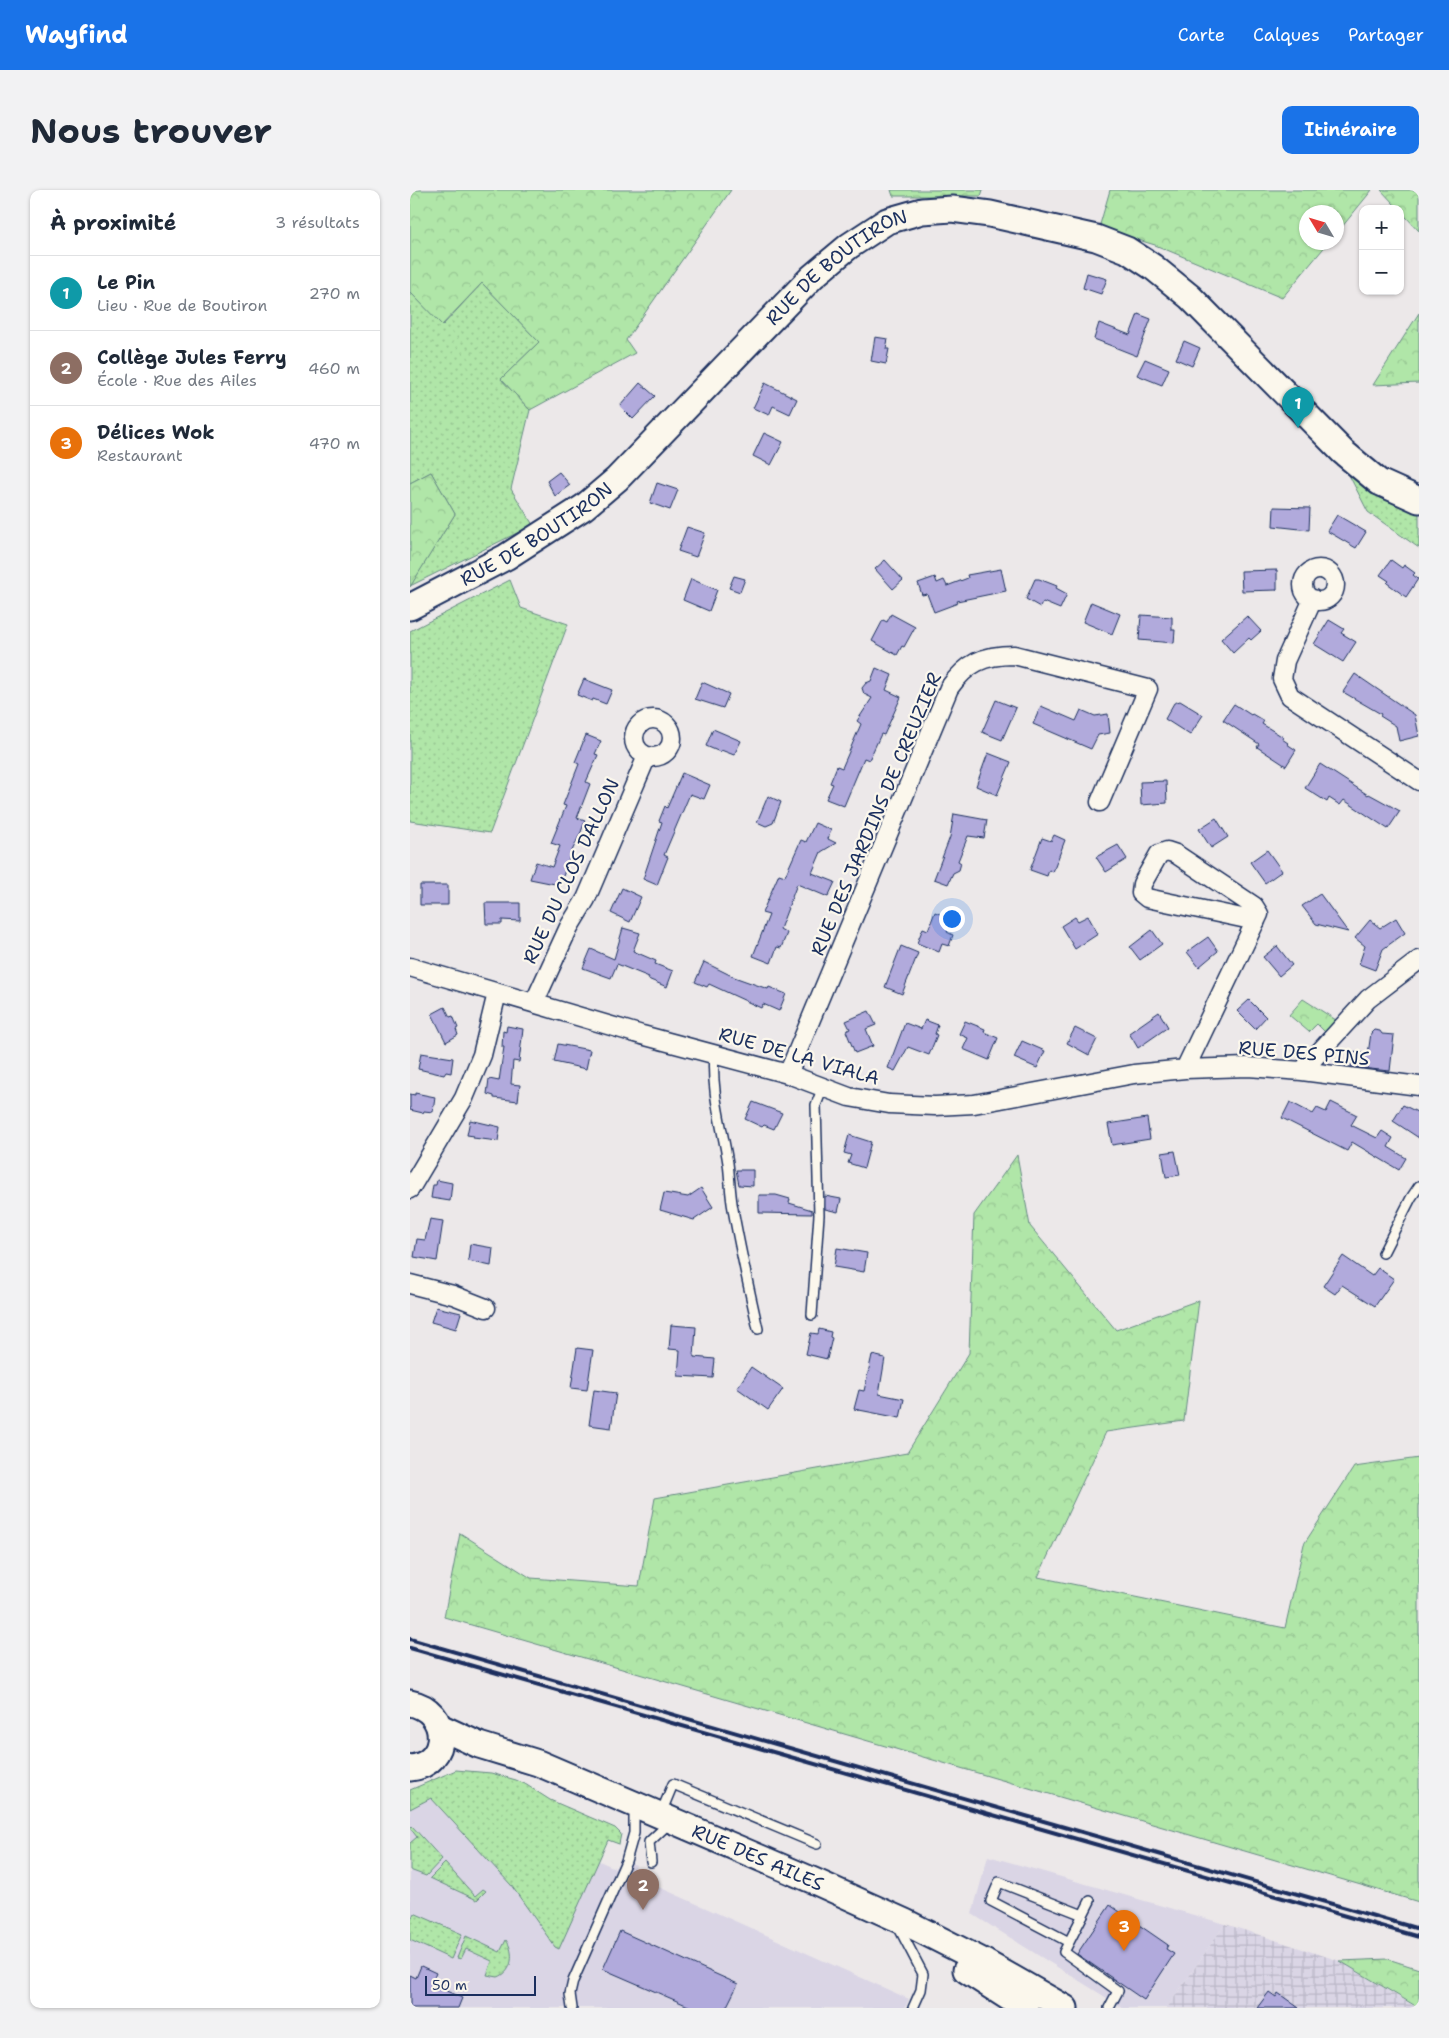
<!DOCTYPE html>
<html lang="fr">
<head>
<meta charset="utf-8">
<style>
	:root { --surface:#fff; --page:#f2f2f3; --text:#1f2937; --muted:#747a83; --line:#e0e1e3; --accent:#1a73e8 }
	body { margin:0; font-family:"Shantell Sans",sans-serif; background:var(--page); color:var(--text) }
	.controls { position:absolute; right:15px; top:15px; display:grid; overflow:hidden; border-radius:10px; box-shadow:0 1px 4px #0004 }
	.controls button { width:45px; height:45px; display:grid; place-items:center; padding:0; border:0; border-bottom:1px solid var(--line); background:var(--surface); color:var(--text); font:25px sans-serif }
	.compass { position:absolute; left:889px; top:15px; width:45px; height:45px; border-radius:50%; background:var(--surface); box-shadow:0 1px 4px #0004; rotate:308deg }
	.scale { position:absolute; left:15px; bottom:12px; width:111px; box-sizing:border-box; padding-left:5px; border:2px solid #1b2f5e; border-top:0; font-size:14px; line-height:18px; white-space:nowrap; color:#1b2f5e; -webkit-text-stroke:4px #fbf7ec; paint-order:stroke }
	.you { position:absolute; left:541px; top:728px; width:18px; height:18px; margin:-12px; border:4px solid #fff; border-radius:50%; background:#1a73e8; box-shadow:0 0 0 8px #1a73e833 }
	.badge { display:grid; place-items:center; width:32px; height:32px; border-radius:50%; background:var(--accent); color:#fff; font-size:16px; font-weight:700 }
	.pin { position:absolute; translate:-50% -41px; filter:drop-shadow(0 1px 2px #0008) }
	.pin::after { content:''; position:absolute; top:26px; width:18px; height:15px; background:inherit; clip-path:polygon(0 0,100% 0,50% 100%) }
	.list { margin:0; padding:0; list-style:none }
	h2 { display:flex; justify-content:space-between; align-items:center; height:65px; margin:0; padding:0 20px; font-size:21px }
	h2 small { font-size:16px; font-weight:400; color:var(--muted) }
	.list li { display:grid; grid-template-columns:32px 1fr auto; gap:15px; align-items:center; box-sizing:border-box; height:75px; padding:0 20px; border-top:1px solid var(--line) }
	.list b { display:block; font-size:19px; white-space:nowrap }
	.list p { margin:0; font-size:16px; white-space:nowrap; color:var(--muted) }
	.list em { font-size:16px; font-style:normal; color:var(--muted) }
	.map { position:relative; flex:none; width:1009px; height:1818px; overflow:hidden; border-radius:10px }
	header { display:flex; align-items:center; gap:30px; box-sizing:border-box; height:70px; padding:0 25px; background:var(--accent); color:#fff }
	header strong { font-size:24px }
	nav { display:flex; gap:28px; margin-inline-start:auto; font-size:18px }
	.intro { display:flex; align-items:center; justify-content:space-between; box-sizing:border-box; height:120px; padding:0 30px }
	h1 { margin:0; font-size:35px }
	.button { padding:12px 22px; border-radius:10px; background:var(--accent); color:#fff; font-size:18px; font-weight:700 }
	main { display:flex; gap:30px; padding:0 30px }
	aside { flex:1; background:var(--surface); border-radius:10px; box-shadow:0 1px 4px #0004 }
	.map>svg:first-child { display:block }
	.built { fill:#dad5e5 }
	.industrial { fill:url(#industrial-grid) }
	.grass { fill:url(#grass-dots); stroke:#668a83 }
	.forest { fill:url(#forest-crowns); stroke:#668a83 }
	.building { fill:#b1aadc; stroke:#1b2f5e }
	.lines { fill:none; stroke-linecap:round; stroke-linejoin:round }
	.service-casing { stroke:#1b2f5e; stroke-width:12 }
	.minor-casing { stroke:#1b2f5e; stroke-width:21 }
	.secondary-casing { stroke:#1b2f5e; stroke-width:29 }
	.service { stroke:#fbf7ec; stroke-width:9 }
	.minor { stroke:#fbf7ec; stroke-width:18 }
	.secondary { stroke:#fbf7ec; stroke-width:25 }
	.rail { stroke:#1b2f5e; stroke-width:4 }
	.labels { text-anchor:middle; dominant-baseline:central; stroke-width:4.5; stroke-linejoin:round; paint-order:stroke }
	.street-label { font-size:19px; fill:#1b2f5e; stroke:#fbf7ec }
</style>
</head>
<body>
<header>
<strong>Wayfind</strong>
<nav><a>Carte</a><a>Calques</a><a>Partager</a></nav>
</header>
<div class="intro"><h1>Nous trouver</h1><a class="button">Itinéraire</a></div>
<main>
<aside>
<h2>À proximité<small>3 résultats</small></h2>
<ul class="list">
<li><span class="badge" style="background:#0f9aa8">1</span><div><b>Le Pin</b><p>Lieu · Rue de Boutiron</p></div><em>270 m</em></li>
<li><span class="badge" style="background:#8d6e63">2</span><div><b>Collège Jules Ferry</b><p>École · Rue des Ailes</p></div><em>460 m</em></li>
<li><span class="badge" style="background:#e8710a">3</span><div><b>Délices Wok</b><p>Restaurant</p></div><em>470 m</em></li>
</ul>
</aside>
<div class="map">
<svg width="1009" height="1818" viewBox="0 0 1009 1818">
	<defs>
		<pattern id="industrial-grid" width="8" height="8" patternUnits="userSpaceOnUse" patternTransform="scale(1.25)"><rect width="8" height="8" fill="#dad5e5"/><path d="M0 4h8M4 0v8" fill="none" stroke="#bab7c7"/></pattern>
		<pattern id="grass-dots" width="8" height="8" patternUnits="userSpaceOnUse" patternTransform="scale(1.25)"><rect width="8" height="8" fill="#b0e6a8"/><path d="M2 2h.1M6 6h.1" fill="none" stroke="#97c693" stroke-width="1.8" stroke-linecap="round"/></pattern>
		<pattern id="forest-crowns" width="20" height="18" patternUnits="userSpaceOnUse" patternTransform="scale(1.25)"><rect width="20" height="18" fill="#b0e6a8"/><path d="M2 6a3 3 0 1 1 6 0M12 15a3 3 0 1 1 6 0" fill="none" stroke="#97c693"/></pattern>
	</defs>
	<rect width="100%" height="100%" fill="#ece8e9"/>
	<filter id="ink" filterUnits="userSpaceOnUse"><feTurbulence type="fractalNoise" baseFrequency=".02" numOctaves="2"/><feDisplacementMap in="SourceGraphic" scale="10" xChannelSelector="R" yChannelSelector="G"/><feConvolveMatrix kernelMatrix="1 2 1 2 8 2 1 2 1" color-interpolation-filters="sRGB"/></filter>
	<g filter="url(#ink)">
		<path class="built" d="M46 1580 81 1583 106 1590 115 1594 140 1610 205 1638 211 1644 209 1654 198 1650 189 1671 205 1678 212 1669 226 1675 222 1685 499 1809 495 1818H0V1600Z
			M578 1666 815 1734 757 1818H713L562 1724Z"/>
		<path class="industrial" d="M815 1734 930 1771 1007 1818H757Z"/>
		<path class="grass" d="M72 93 129 152 91 189 120 220 101 299 123 335 0 396 45 324 21 282 0 293V102L33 135Z
			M938 283 974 307 1009 323V358L958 322Z
			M100 390 111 418 158 434 80 643 0 631V441Z
			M46 1580 81 1583 106 1590 115 1594 140 1610 205 1638 211 1644 209 1654 198 1650 149 1759 145 1757 101 1695 21 1608 0 1619V1600Z
			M2 1636 32 1669 16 1686 0 1680V1653L7 1647 0 1638Z
			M35 1673 65 1706 73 1699 76 1701 67 1710 20 1688Z
			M4 1723 52 1744 41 1769 0 1750V1732Z
			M56 1746 90 1762 96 1750C105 1762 103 1782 88 1787L77 1785 82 1771 56 1759 51 1769 47 1768Z"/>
		<path class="forest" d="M0 0H321L216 150 225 163 120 220 91 189 129 152 72 93 32 135 0 102Z
			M481 0H573L571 6H483Z
			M700 0H962L927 43 926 22H896V52L918 53 872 108 745 55 689 38Z
			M971 0H1009V41Z
			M1009 123V193L963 195Z
			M21 282 45 324 0 397V293Z
			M893 809 926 830 915 842 907 834 899 842 879 825Z
			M607 965 620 1036 706 1140 789 1110 774 1231 696 1242 628 1387 875 1438 894 1354 944 1277 1009 1268V1712L34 1427 50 1343 121 1388 229 1396 245 1308 497 1263 559 1163 564 1025Z
			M978 1769 1009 1779V1818L930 1771Z"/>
		<path class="building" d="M677 83 697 89 691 104 673 98Z
			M728 124 741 129 727 166 684 149 689 133 720 145Z
			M465 147 478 149 476 159H479L476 174 461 171Z
			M774 151 790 158 782 176 766 169Z
			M735 169 759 179 752 195 727 185Z
			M230 193 245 206 223 229 210 216Z
			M355 193 387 209 380 224 363 216 359 225 343 218Z
			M354 243 373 252 361 275 343 266Z
			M149 282 160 295 145 306 137 291Z
			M247 293 268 300 260 320 240 313Z
			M864 317 900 318 899 340 863 336Z
			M927 325 956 342 946 358 917 341Z
			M277 337 295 343 286 367 268 361Z
			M475 370 493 390 483 399 465 379Z
			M981 370 992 378 994 375 1005 383 1003 385 1008 389 996 407 977 393 979 391 970 385Z
			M591 379 596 401 547 411 548 413 524 422 517 404 512 405 508 393 525 387 527 393 534 390 537 396 558 388 557 385Z
			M867 380V400L832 401 831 381Z
			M324 386 335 389 330 402 319 398Z
			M281 389 307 400 299 421 273 410Z
			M625 389H629L647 396 646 398 657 404 650 419 633 412 630 417 616 409Z
			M681 412 710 424 702 444 673 432Z
			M481 424 505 437 494 457 492 456 487 465 462 451 473 430 477 432Z
			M731 425 762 427V440H765L764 453 729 450Z
			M837 426 851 441 841 450 839 448 823 463 811 449Z
			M919 430 934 439 931 443 946 452 933 472 904 454Z
			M466 478 482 485 476 500 491 507 474 545 471 544 459 570 454 568 434 616 416 609 423 594 420 593 427 576 432 578 451 534 447 531 462 508 454 504 452 498 456 493 461 491Z
			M945 484 1005 525 1009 546 989 551 986 536 970 526 971 524 933 502Z
			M174 489 202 500 196 514 183 509 182 511 167 505Z
			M292 492 319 504 313 518 285 509Z
			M586 510 606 518 592 550 572 542Z
			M770 511 793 525 780 545 755 529 764 513Z
			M824 514 841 525 842 524 854 531 852 534 873 547 872 549 878 553 877 554 886 560 876 576 847 557 849 554 813 530Z
			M631 516 666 531 671 520 685 526 698 524 700 543 688 545 681 559 623 534Z
			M303 539 331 551 324 565 311 560 310 562 296 556Z
			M176 545 191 551 185 564 188 565 176 592 180 594 167 628 175 631 171 642 161 663 150 695 120 689 126 672 142 677 150 656 141 653 156 616 153 615 169 574 165 572Z
			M578 563 601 572 587 605 566 596Z
			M910 574 958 605 959 604 990 621 978 639 934 610 930 615 919 608 917 612 895 598Z
			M272 583 300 595 294 609 280 604 254 665 258 667 247 695 233 689 252 632 249 631 255 616 257 618Z
			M756 591 757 613 731 615 730 592Z
			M358 606 371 612 363 633 356 636 347 632Z
			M544 624 577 630 574 648 558 646 548 671 551 673 549 680 543 683 538 694 524 689 540 647Z
			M806 628 818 647 801 658 789 639Z
			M405 633 421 640 418 649 426 653 411 662 402 683 425 692 418 707 387 694 370 739 377 743 371 758 367 757 361 773 343 766 359 725 352 723 369 684 375 686 391 650 396 652Z
			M644 645 655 650 643 682 639 680 637 686 620 680 632 648 641 651Z
			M708 655 717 669 696 682 686 667Z
			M857 660 872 681 855 693 840 672Z
			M10 695H38V715H10Z
			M212 698 231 707 220 732 201 723Z
			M910 704 938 742 906 734 892 716Z
			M75 713H110V731L92 730V734H76Z
			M525 722 542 729 537 742 543 745 539 756 532 754 529 762 507 753 513 738 518 740Z
			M678 726 688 744 665 759 651 736 665 727 668 731Z
			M986 728 995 743 973 759 965 780 949 774 955 756 945 748 960 730 970 738Z
			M213 738 230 743 223 761 246 771 245 774 263 781 257 797 238 789 239 787 207 774 201 788 173 778 181 759 204 769Z
			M742 740 752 754 730 770 720 757Z
			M798 747 808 761 789 777 777 762Z
			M491 756 508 763 492 804 475 797Z
			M867 756 882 775 869 786 853 767Z
			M294 772 324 787 358 799 359 797 376 804 369 821 353 814 351 818 299 794 297 797 285 792Z
			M839 810 856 827 845 839 827 821Z
			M35 817 40 827 43 826 48 838 46 839 48 845 36 852 22 824Z
			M459 821 466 835 456 839 463 856 445 863 436 841 440 839 436 831Z
			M749 822 758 837 728 858 719 843Z
			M515 830 528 835 525 844 527 845 519 865 498 857 485 881 478 878 495 833 511 839Z
			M555 831 575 839 574 842 588 848 579 870 553 859 558 848 549 844Z
			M97 836 113 839 109 872 103 871 101 894 110 895 108 911 84 908V906L77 904 79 889 89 891 94 857H92L93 841 96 842Z
			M665 838 687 849 679 865 657 853Z
			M964 840 970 841 972 844 984 845 980 881 941 877 943 862 958 864 961 843Z
			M612 851 635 861 627 878 604 868Z
			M148 854 180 860 176 879 144 872Z
			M11 863 43 868 41 883 36 882 34 885 8 879Z
			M5 903 25 907 23 922 14 921 13 923 0 920V904L5 905Z
			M343 912 372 923 364 939 354 935 352 937 335 929Z
			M880 912 903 924 907 918 916 922 921 912 947 925 941 935 967 948 972 941 983 948 978 957 996 968 989 980 942 952 937 961 872 928Z
			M993 915 1009 923V948L983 931Z
			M737 928 740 949 702 955 698 934Z
			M60 930 90 937 88 951 63 948 64 946 57 945Z
			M439 945 461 952 454 978 438 973 441 965 434 963Z
			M765 961 770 985 756 987 752 963Z
			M326 980H343V996L329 995Z
			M27 990 42 993 40 1011 21 1008 23 995H26Z
			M291 998 303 1017 284 1030 250 1020 254 1003 278 1007Z
			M349 1005H366L380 1009 379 1013 402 1020V1024L349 1023Z
			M415 1006 431 1009 428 1022 415 1019Z
			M20 1029 33 1031 27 1071 4 1067 7 1049 15 1050Z
			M60 1054 83 1058 81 1076 58 1071Z
			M427 1058 457 1063 454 1082 424 1077Z
			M933 1066 962 1086 968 1078 984 1089 965 1116 932 1095 925 1104 913 1096Z
			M26 1117 51 1123 46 1139 21 1132Z
			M261 1135 286 1137 284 1167 305 1169 303 1188 268 1186 270 1160 259 1159Z
			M409 1139 421 1142 420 1147 422 1148 417 1169 396 1164 401 1143 408 1144Z
			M167 1158 183 1160 177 1200 161 1198Z
			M462 1165 475 1168 469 1204 494 1209 490 1228 444 1219 449 1200 454 1201Z
			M341 1177 373 1199 358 1220 327 1198Z
			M184 1200 206 1203 201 1238 179 1235Z
			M700 1715 758 1755 756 1759 764 1764 734 1810 667 1764Z
			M210 1741 328 1794 316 1818H283L193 1779Z
			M11 1776 26 1783 21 1794 52 1808 48 1818H0V1785L6 1788Z
			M859 1802 866 1807 868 1803 889 1818H847Z"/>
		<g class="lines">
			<g class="service-casing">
				<path id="service" d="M304 863C301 903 312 935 318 973 320 988 320 1004 323 1019 330 1059 339 1099 348 1139
					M973 1063 1001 1008 1009 996
					M402 1125 409 1025 406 915 413 897
					M251 1623 263 1594 407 1654
					M241 1672 239 1652 253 1639
					M680 1711 654 1762 708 1801 699 1818
					M490 1740 513 1784 511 1800 503 1818
					M659 1752 581 1711 589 1692 673 1725
					M162 1818 160 1804 163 1791 216 1671 224 1643V1627"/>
			</g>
			<g class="minor-casing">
				<path id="minor" d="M893 395a16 16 0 1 1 32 0a16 16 0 1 1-32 0Z
					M903 409 875 471 872 489 880 506 1009 591
					M224 548a19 19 0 1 1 38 0a19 19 0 1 1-38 0Z
					M0 777 232 845 378 884 439 907 479 914 525 916 564 914 724 884 775 879 838 877 892 881 1009 896
					M124 813 159 737 176 709 237 566
					M775 879 849 724 844 716 766 664 757 661 749 664 732 694 731 703 737 708 846 731
					M892 881 958 809 1009 770
					M378 884 539 498C557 473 573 465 604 465L738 499 690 612
					M0 999 54 908 72 865 87 803
					M0 1094 43 1105 76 1118"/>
			</g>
			<g class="secondary-casing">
				<g id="secondary">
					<path id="s1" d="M0 417 96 367 174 317 207 289 402 87 439 56 477 31 512 21 542 19 580 24 686 48 717 60 743 77 780 107 933 262 969 292 1009 310"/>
					<path d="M0 1513C40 1520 41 1574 0 1578"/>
					<path id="s2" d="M30 1537 69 1555 128 1573 404 1691 495 1732 576 1773 655 1818"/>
					<path d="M556 1780 615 1818"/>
				</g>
			</g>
			<use href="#service" class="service"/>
			<use href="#minor" class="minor"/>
			<use href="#secondary" class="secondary"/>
			<path class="rail" d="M0 1449 1009 1739
				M0 1458 1009 1747"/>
		</g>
	</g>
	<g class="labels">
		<g class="street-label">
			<text stroke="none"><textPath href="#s1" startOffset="551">RUE DE BOUTIRON</textPath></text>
			<text stroke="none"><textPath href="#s1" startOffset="146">RUE DE BOUTIRON</textPath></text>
			<text transform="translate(466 624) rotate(-67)">RUE DES JARDINS DE CREUZIER</text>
			<text transform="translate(161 681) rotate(-65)">RUE DU CLOS DALLON</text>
			<text transform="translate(894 863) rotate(5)">RUE DES PINS</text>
			<text transform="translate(389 866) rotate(16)">RUE DE LA VIALA</text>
			<text stroke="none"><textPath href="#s2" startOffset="344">RUE DES AILES</textPath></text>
		</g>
	</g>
</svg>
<div class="controls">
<button>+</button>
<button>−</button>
</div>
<svg class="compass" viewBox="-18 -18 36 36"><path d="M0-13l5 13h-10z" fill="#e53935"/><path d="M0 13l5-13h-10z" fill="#747a83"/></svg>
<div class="scale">50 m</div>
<div class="you"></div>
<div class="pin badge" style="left:888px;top:238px;background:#0f9aa8">1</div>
<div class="pin badge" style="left:233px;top:1720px;background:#8d6e63">2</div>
<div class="pin badge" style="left:714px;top:1761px;background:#e8710a">3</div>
</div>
</main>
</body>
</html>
